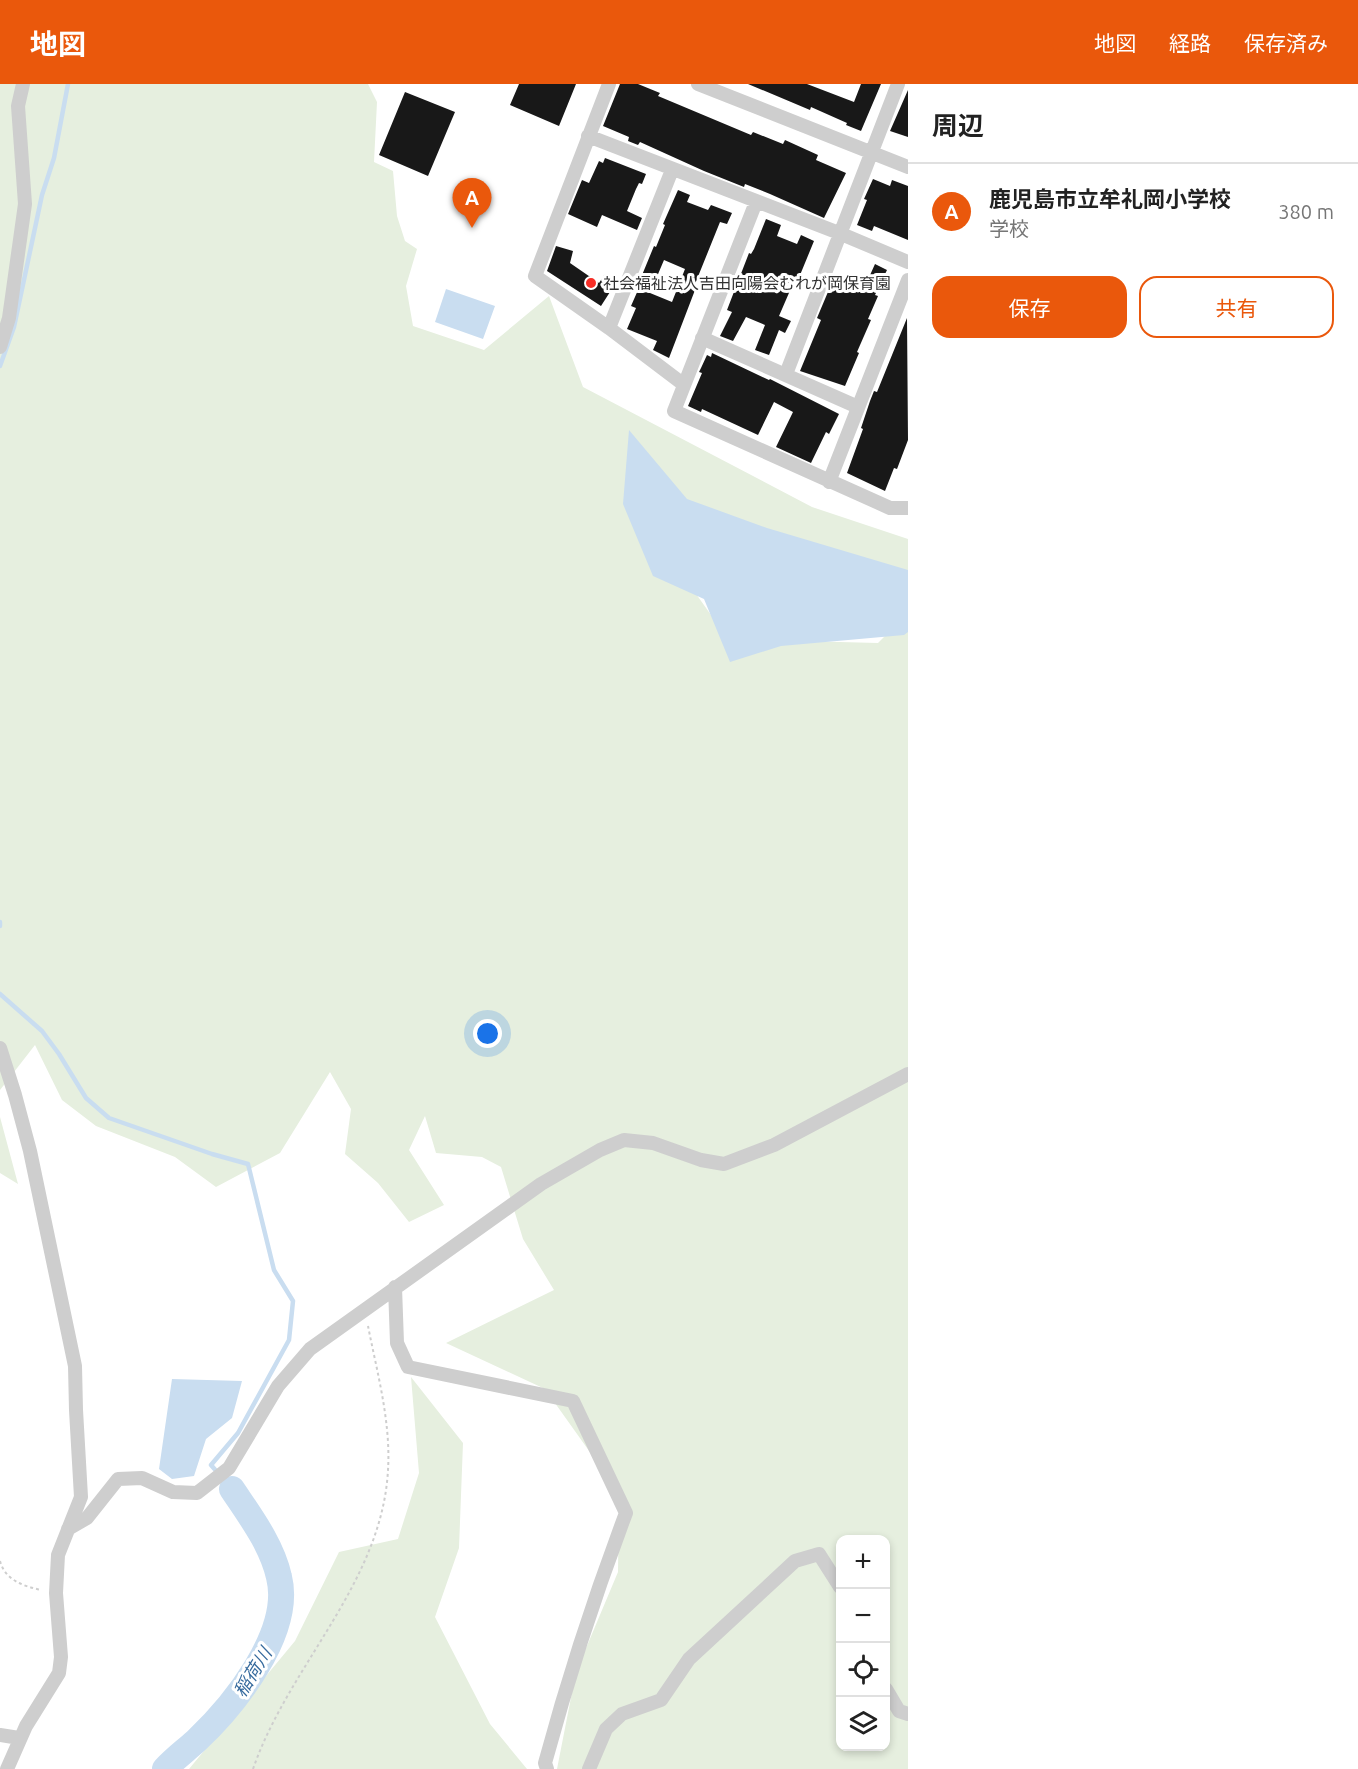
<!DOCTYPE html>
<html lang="ja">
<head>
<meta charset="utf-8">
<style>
	:root { --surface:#fff; --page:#f6f6f6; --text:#222; --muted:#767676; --line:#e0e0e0; --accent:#ea580c }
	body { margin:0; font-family:Ubuntu,"Noto Sans JP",sans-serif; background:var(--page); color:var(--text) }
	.controls { position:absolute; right:18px; bottom:18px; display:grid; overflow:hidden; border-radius:12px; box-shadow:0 3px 9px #0003 }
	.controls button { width:54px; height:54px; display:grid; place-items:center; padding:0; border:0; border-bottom:2px solid var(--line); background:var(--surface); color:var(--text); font:30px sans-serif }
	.you { position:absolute; left:488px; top:950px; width:21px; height:21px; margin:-15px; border:4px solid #fff; border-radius:50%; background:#1a73e8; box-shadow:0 0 0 9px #1a73e833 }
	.badge { display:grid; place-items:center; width:39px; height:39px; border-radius:50%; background:var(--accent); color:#fff; font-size:20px; font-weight:700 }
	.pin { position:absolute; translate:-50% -50px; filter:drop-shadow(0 2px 3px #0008) }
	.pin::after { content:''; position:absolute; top:32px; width:21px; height:18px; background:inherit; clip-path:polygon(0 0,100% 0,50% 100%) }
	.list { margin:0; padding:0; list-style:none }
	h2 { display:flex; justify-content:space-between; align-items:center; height:78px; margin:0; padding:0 24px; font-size:26px }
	h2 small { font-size:20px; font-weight:400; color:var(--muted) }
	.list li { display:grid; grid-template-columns:39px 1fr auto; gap:18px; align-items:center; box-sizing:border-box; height:96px; padding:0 24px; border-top:2px solid var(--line) }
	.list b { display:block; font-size:22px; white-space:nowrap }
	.list p { margin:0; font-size:20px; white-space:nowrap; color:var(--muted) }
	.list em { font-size:20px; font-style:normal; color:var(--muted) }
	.actions { display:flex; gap:12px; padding:18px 24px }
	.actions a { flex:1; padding:14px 0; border:2px solid var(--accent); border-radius:18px; text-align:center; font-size:21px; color:var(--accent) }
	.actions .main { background:var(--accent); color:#fff }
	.icon { flex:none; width:33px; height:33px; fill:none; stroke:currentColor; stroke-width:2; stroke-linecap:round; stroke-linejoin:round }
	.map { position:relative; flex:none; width:908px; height:1685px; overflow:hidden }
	header { display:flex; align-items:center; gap:36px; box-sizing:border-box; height:84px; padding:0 30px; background:var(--accent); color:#fff }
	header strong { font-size:28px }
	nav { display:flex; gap:33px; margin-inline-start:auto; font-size:21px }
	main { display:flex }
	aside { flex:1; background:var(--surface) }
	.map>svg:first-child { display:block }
	.green { fill:#e6efdf; fill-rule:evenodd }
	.water { fill:#c9ddf0 }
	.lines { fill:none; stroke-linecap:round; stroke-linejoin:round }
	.stream { stroke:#c9ddf0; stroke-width:4.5 }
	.river { stroke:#c9ddf0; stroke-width:26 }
	.building { fill:#181818; fill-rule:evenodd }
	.path { stroke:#cecece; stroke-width:2; stroke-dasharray:3 3; stroke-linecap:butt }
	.street { stroke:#cecece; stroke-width:14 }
	.poi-dot { fill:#f62d26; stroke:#fff; stroke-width:2 }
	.labels { text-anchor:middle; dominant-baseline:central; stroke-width:6; stroke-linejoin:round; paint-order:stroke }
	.poi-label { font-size:16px; fill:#313131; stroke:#fff; text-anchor:start }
	.water-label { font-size:18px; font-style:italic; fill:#366a9d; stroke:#fff }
</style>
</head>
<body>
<header>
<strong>地図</strong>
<nav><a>地図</a><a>経路</a><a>保存済み</a></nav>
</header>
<main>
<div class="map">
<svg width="908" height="1685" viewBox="0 0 908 1685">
	<rect width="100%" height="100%" fill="#fff"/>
	<path class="green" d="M0 0H368L377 18 374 78 393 87 397 132 405 157 417 165 406 202 413 242 484 266 549 212 583 303 812 423 908 455V501L672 476 728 555 878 559 908 529V1685H557L576 1588 618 1488 619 1409 545 1305 446 1259 554 1206 523 1155 501 1083 482 1073 436 1069 425 1032 409 1066 444 1121 409 1138 378 1099 345 1070 351 1025 330 988 280 1069 216 1103 175 1073 96 1042 62 1016 35 961 0 1006ZM840 1456H886V1662H840Z
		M0 1033 18 1100 0 1089Z
		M411 1293 463 1359 459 1464 435 1533 490 1640 527 1685H189L295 1557 339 1468 398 1455 419 1389Z"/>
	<path class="water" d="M446 205 495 222 483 255 435 238Z
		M629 346 687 415 767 444 908 486V548L904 551 781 562 730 578 704 515 653 492 623 420Z
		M172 1295 242 1297 232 1334 206 1355 194 1392 172 1395 159 1385Z"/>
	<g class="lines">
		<path class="stream" d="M0 282 14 243 42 111 54 74 68 0
			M0 838V842
			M0 910 42 947 59 970 86 1014 109 1034 212 1070 248 1080 274 1186 293 1217 289 1256 238 1349 211 1381 232 1405"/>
		<path class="river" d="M165 1685C175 1674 185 1667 196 1657 233 1622 293 1549 279 1493 272 1461 250 1432 232 1405"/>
	</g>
	<path class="building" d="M519 0H576L559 42 510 21Z
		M620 0H638L660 9 658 12 751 51 753 48 783 60 785 56 818 71 816 76 846 89 824 134 770 110 745 100 744 103 704 87 640 58 638 61 628 57 629 53 603 42Z
		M748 0H807L854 18 861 0H881L861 47 846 41 847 39 811 23 810 26Z
		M908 6V53L890 47Z
		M405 8 455 28 428 92 379 71Z
		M605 74 646 90 642 100 639 99 636 105 627 127 642 134 637 146 602 131 597 143 568 130 582 96 589 99 599 77 603 79Z
		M873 95 890 102 892 96 908 102V156L874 142 872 147 857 141 867 116 864 115Z
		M678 106 690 111 687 118 708 126 711 121 732 129 727 140 720 138 693 205 695 206 669 274 653 266 657 257 627 245 636 224 631 222 642 197 640 196 654 162 656 163 665 141 663 140ZM664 176 685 185 672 218 650 209Z
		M766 135 781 141 777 152 797 160 801 151 814 157 798 196 795 195 779 232 791 237 785 249 779 246 769 271 755 266 765 241 746 233 733 257 720 252 732 228 727 226 737 200 749 169 751 170 754 165Z
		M556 162 573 167 570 179 599 199 605 190 617 197 601 222 547 187Z
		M875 180 887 186 875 211 878 212 868 235 871 236 857 268 859 269 845 302 800 287 821 236 817 234 833 196 862 209Z
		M907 234 908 356 897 385 894 384 885 407 847 389 863 345 861 344 870 317 874 307 877 308Z
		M712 269 769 296 770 295 839 330 829 350 826 348 811 379 776 363 793 328 774 318 758 351 702 325 701 328 688 322 702 289 699 288 701 284 707 271 711 273Z"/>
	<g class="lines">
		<path class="path" d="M0 1477C5 1496 23 1502 41 1506
			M253 1685C289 1581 382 1499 388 1386 391 1338 377 1288 368 1242"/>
		<path class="street" d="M609 0 535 192 609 244 683 300
			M698 0 908 83
			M588 52 839 149 908 178
			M756 118 674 327 890 424H908
			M609 244 672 86
			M702 254 858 323
			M0 263 9 234 25 120 18 22 23 0
			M786 290 898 0
			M829 398 908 196
			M0 964 15 1011 30 1067 75 1282 76 1326 81 1413 58 1471 56 1509 61 1573 59 1589 26 1642 7 1685
			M395 1203 397 1259 408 1283 573 1317 626 1429C595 1511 568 1594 545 1679L547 1685
			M68 1445 87 1434 118 1395 142 1394 173 1408 197 1409 229 1384 278 1302 310 1265 541 1100 600 1066 624 1056 653 1059 701 1076 724 1080 774 1061 908 990
			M886 1605 899 1627 908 1630
			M0 1651 19 1654
			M589 1685 606 1645 622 1630 661 1616 689 1575 795 1477 819 1470 840 1503"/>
	</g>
	<circle class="poi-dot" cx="591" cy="199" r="6"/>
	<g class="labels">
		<g class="poi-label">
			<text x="603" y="199">社会福祉法人吉田向陽会むれが岡保育園</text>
		</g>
		<g class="water-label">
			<text transform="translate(252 1588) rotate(-58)">稲荷川</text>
		</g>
	</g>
</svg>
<div class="controls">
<button>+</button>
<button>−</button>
<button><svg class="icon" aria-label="locate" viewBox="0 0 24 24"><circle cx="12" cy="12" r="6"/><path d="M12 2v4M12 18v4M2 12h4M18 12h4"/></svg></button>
<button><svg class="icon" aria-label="layers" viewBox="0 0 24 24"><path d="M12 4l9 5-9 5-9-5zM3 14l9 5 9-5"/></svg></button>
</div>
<div class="you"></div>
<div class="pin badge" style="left:472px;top:144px">A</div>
</div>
<aside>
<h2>周辺<small></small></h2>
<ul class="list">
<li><span class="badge">A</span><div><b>鹿児島市立牟礼岡小学校</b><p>学校</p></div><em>380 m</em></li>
</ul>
<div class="actions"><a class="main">保存</a><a>共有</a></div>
</aside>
</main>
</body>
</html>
